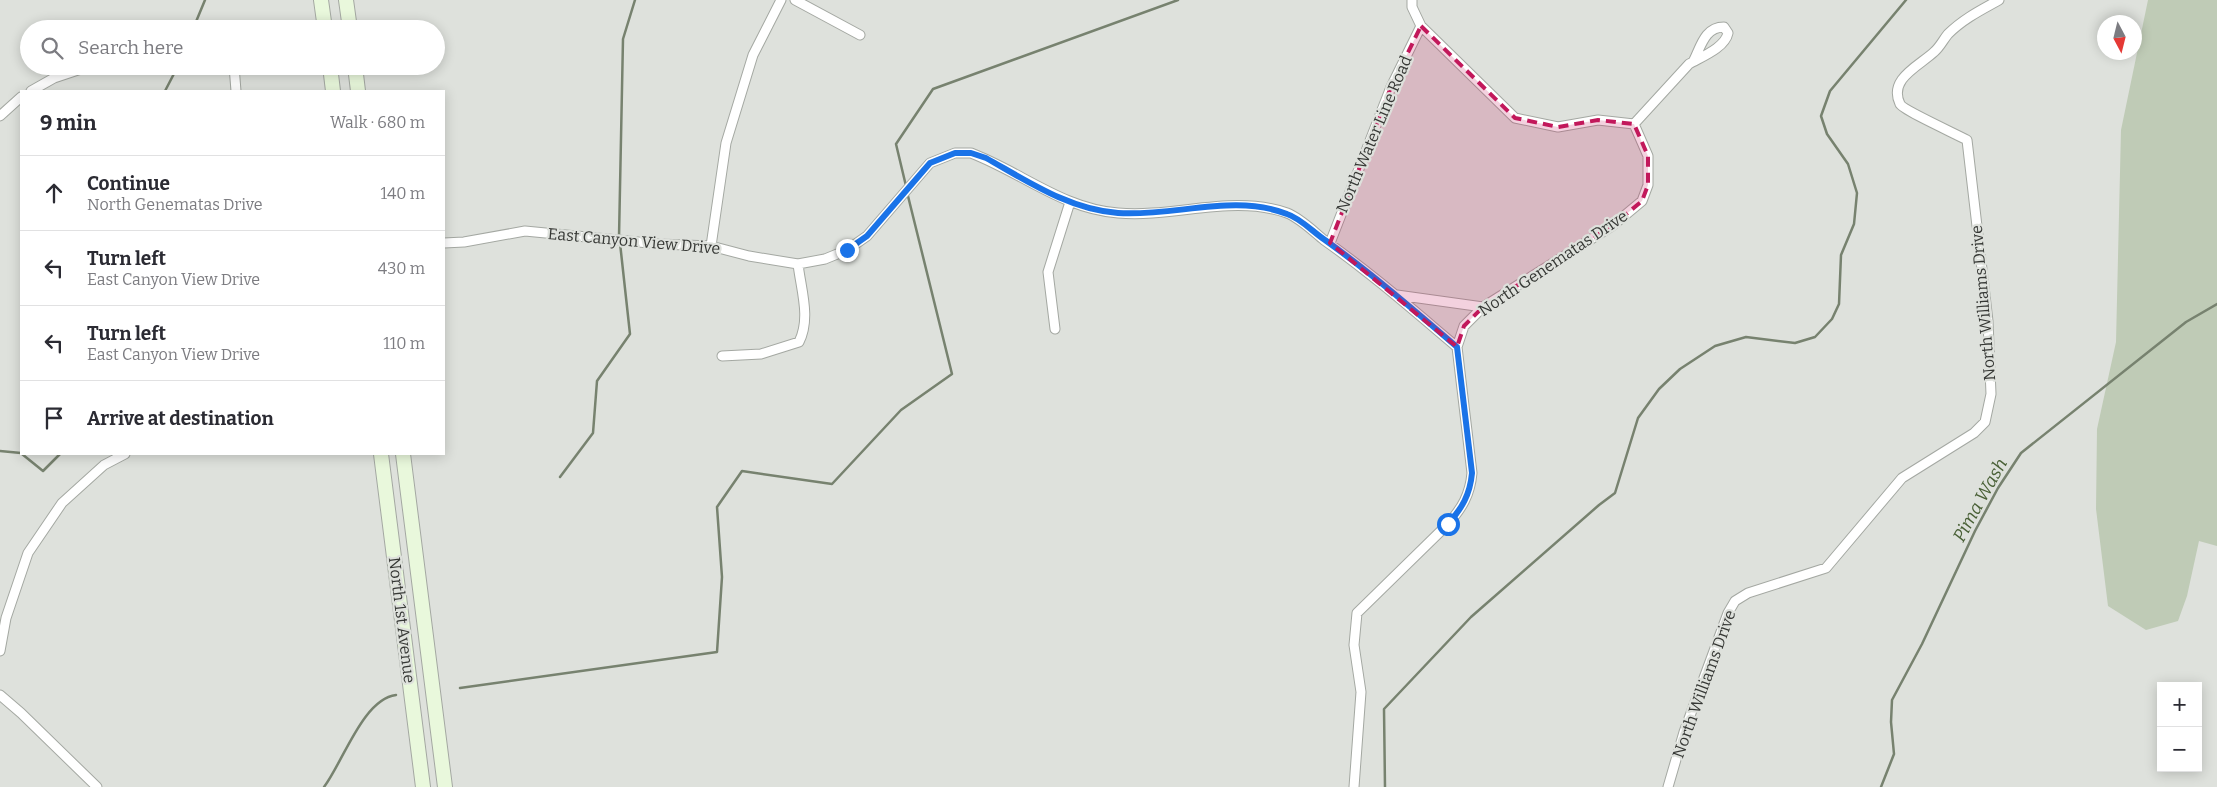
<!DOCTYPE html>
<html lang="en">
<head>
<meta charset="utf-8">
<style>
	:root { --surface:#fff; --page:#f7f7f7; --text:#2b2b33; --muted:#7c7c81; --line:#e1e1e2 }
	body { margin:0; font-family:Bitter,serif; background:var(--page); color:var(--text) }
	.controls { position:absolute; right:15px; bottom:15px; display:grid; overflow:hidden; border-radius:0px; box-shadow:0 2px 12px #0003 }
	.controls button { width:45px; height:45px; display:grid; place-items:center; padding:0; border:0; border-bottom:1px solid var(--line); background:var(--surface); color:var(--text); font:25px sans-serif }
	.compass { position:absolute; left:2097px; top:15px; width:45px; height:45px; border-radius:50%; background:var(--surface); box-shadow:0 2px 12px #0003; rotate:173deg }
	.stop { position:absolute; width:15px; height:15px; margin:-11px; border:4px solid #1a73e8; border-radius:50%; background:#fff }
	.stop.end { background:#1a73e8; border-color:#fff; box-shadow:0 1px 5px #0008 }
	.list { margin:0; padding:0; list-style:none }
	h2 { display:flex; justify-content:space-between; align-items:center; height:65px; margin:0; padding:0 20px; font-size:21px }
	h2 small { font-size:16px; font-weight:400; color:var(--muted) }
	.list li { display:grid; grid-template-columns:32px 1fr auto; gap:15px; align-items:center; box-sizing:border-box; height:75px; padding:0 20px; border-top:1px solid var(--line) }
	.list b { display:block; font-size:19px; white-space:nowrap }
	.list p { margin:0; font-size:16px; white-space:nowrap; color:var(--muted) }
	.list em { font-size:16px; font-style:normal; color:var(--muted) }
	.icon { flex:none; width:28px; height:28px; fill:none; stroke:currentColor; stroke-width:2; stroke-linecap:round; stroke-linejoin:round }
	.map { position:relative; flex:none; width:2217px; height:787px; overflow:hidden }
	.search { position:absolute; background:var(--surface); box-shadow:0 2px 12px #0003; left:20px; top:20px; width:425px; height:55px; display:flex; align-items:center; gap:12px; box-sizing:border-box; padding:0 18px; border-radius:28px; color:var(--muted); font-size:19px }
	.panel { position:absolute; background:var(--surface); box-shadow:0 2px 12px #0003; left:20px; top:90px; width:425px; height:365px; border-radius:0px }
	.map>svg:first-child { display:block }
	.green { fill:#bfcbb6 }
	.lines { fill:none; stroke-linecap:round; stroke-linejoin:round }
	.stream { stroke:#77826f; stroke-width:2.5 }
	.minor-casing { stroke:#a4a8a2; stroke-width:11 }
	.secondary-casing { stroke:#a4a8a2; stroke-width:16 }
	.minor { stroke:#fff; stroke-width:9 }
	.secondary { stroke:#e9f8dc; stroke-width:14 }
	.route { stroke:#1a73e8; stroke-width:6 }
	.marked { fill:#c2185b; fill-opacity:0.2; stroke:#c2185b; stroke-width:4; stroke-dasharray:10 6; stroke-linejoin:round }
	.labels { text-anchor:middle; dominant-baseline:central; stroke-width:4.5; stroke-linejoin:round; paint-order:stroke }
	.street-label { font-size:16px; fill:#363835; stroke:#dee1dc }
	.water-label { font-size:18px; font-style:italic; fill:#496036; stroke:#dee1dc }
</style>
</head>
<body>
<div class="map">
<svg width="2217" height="787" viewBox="0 0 2217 787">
	<rect width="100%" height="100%" fill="#dee1dc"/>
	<path class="green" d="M2148 0H2217V546L2199 541 2187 596 2178 621 2146 630 2108 606 2096 509 2097 429 2116 342 2121 130Z"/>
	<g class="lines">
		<path class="stream" d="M193 29 205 0
			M165 91 178 66
			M906 186 896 144 933 89 1178 0
			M619 237 623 39 635 0
			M0 451 21 453
			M22 454 43 471 60 454
			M560 477 593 433 597 381 630 334 620 243
			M460 688 717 652 722 577 717 507 742 471 832 484 901 410 952 374 907 192
			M324 787C343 762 363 699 396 695
			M1385 787 1384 709 1471 617 1599 505 1615 493 1638 418 1659 389 1680 369 1715 346 1746 337 1795 343 1815 337 1832 319 1839 304 1841 255 1854 224 1857 193 1848 164 1827 134 1821 116 1830 91 1906 0
			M1881 787 1894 754 1891 722 1892 700 1922 644 1975 531 1998 488 2021 453 2186 322 2217 304"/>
		<g class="minor-casing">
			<path id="minor" d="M795 0 860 35
				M234 66 236 91
				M31 91 54 78 90 66
				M0 116 21 97
				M1634 124 1689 64C1701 57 1725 48 1728 33L1724 27C1705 27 1701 46 1694 60
				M444 243 464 242 525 231 659 244 711 246 749 256 798 264 825 259 847 250 867 236 930 163 955 153H971C1021 172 1063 209 1118 213 1174 218 1233 194 1287 213 1300 218 1313 231 1324 240 1371 273 1413 310 1457 347
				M1330 243 1391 87 1421 26
				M711 246 726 143 753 55 781 0
				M1397 295 1483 307
				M1055 329 1048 272 1070 202
				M722 356 761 354 799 342C811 318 801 290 798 264
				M0 651 6 618 28 553 62 503 104 465 125 454
				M0 695 21 713 97 787
				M1354 787 1361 692 1354 645 1357 613 1448 524C1462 508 1470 495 1472 473L1457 347 1464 326 1483 307 1612 226 1642 201 1648 185V156L1634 124 1598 120 1558 127 1515 118 1421 26 1412 7V0
				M1668 787 1684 732 1728 613 1735 601 1748 593 1826 568 1902 478 1974 433 1985 422 1991 394 1988 321 1967 140C1956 134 1903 110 1900 104 1888 79 1919 66 1934 52 1940 47 1943 40 1948 34 1963 19 1981 10 1999 0"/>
		</g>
		<g class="secondary-casing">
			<path id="secondary" d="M321 0 325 29
				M346 0 350 29
				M330 66 333 91
				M355 66 358 91
				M381 454 423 787
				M403 454 445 787"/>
		</g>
		<use href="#minor" class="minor"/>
		<use href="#secondary" class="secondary"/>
	</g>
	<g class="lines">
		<path class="route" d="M847 250 867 236 930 163 955 153H971L986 158C1027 181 1070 210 1118 213 1174 217 1234 193 1287 214 1300 218 1313 232 1325 240 1371 273 1414 310 1457 347L1472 473C1470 495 1462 508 1448 524"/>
	</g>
	<path class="marked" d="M1421 26 1515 118 1558 127 1598 120 1634 124 1648 156V185L1642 201 1612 226 1483 307 1464 326 1457 347 1330 243 1391 87Z"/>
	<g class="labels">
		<g class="street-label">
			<text transform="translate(1374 134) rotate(-67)">North Water Line Road</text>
			<text transform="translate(634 241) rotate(5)">East Canyon View Drive</text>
			<text transform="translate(1553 263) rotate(-34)">North Genematas Drive</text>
			<text transform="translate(1983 303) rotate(-95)">North Williams Drive</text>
			<text transform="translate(402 620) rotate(83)">North 1st Avenue</text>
			<text transform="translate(1704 684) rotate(-70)">North Williams Drive</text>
		</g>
		<g class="water-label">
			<text transform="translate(1980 500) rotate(-61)">Pima Wash</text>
		</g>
	</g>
</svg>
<div class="controls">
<button>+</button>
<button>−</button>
</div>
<svg class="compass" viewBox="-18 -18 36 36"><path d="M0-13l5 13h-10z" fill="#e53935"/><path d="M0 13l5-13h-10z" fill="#7c7c81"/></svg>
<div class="stop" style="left:1448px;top:524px"></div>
<div class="stop end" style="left:847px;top:250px"></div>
<div class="search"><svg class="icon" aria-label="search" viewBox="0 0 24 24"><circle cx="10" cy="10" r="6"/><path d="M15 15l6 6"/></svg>Search here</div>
<section class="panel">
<h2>9 min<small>Walk · 680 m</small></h2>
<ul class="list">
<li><svg class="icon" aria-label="ahead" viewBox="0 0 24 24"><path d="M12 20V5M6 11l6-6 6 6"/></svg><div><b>Continue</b><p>North Genematas Drive</p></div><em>140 m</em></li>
<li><svg class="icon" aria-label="left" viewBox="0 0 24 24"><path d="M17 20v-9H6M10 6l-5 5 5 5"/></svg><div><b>Turn left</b><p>East Canyon View Drive</p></div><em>430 m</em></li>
<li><svg class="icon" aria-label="left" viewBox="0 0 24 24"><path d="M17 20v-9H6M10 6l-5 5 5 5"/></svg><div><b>Turn left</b><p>East Canyon View Drive</p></div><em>110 m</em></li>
<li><svg class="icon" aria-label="arrive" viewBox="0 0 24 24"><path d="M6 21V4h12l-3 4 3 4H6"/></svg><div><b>Arrive at destination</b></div></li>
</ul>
</section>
</div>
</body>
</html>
